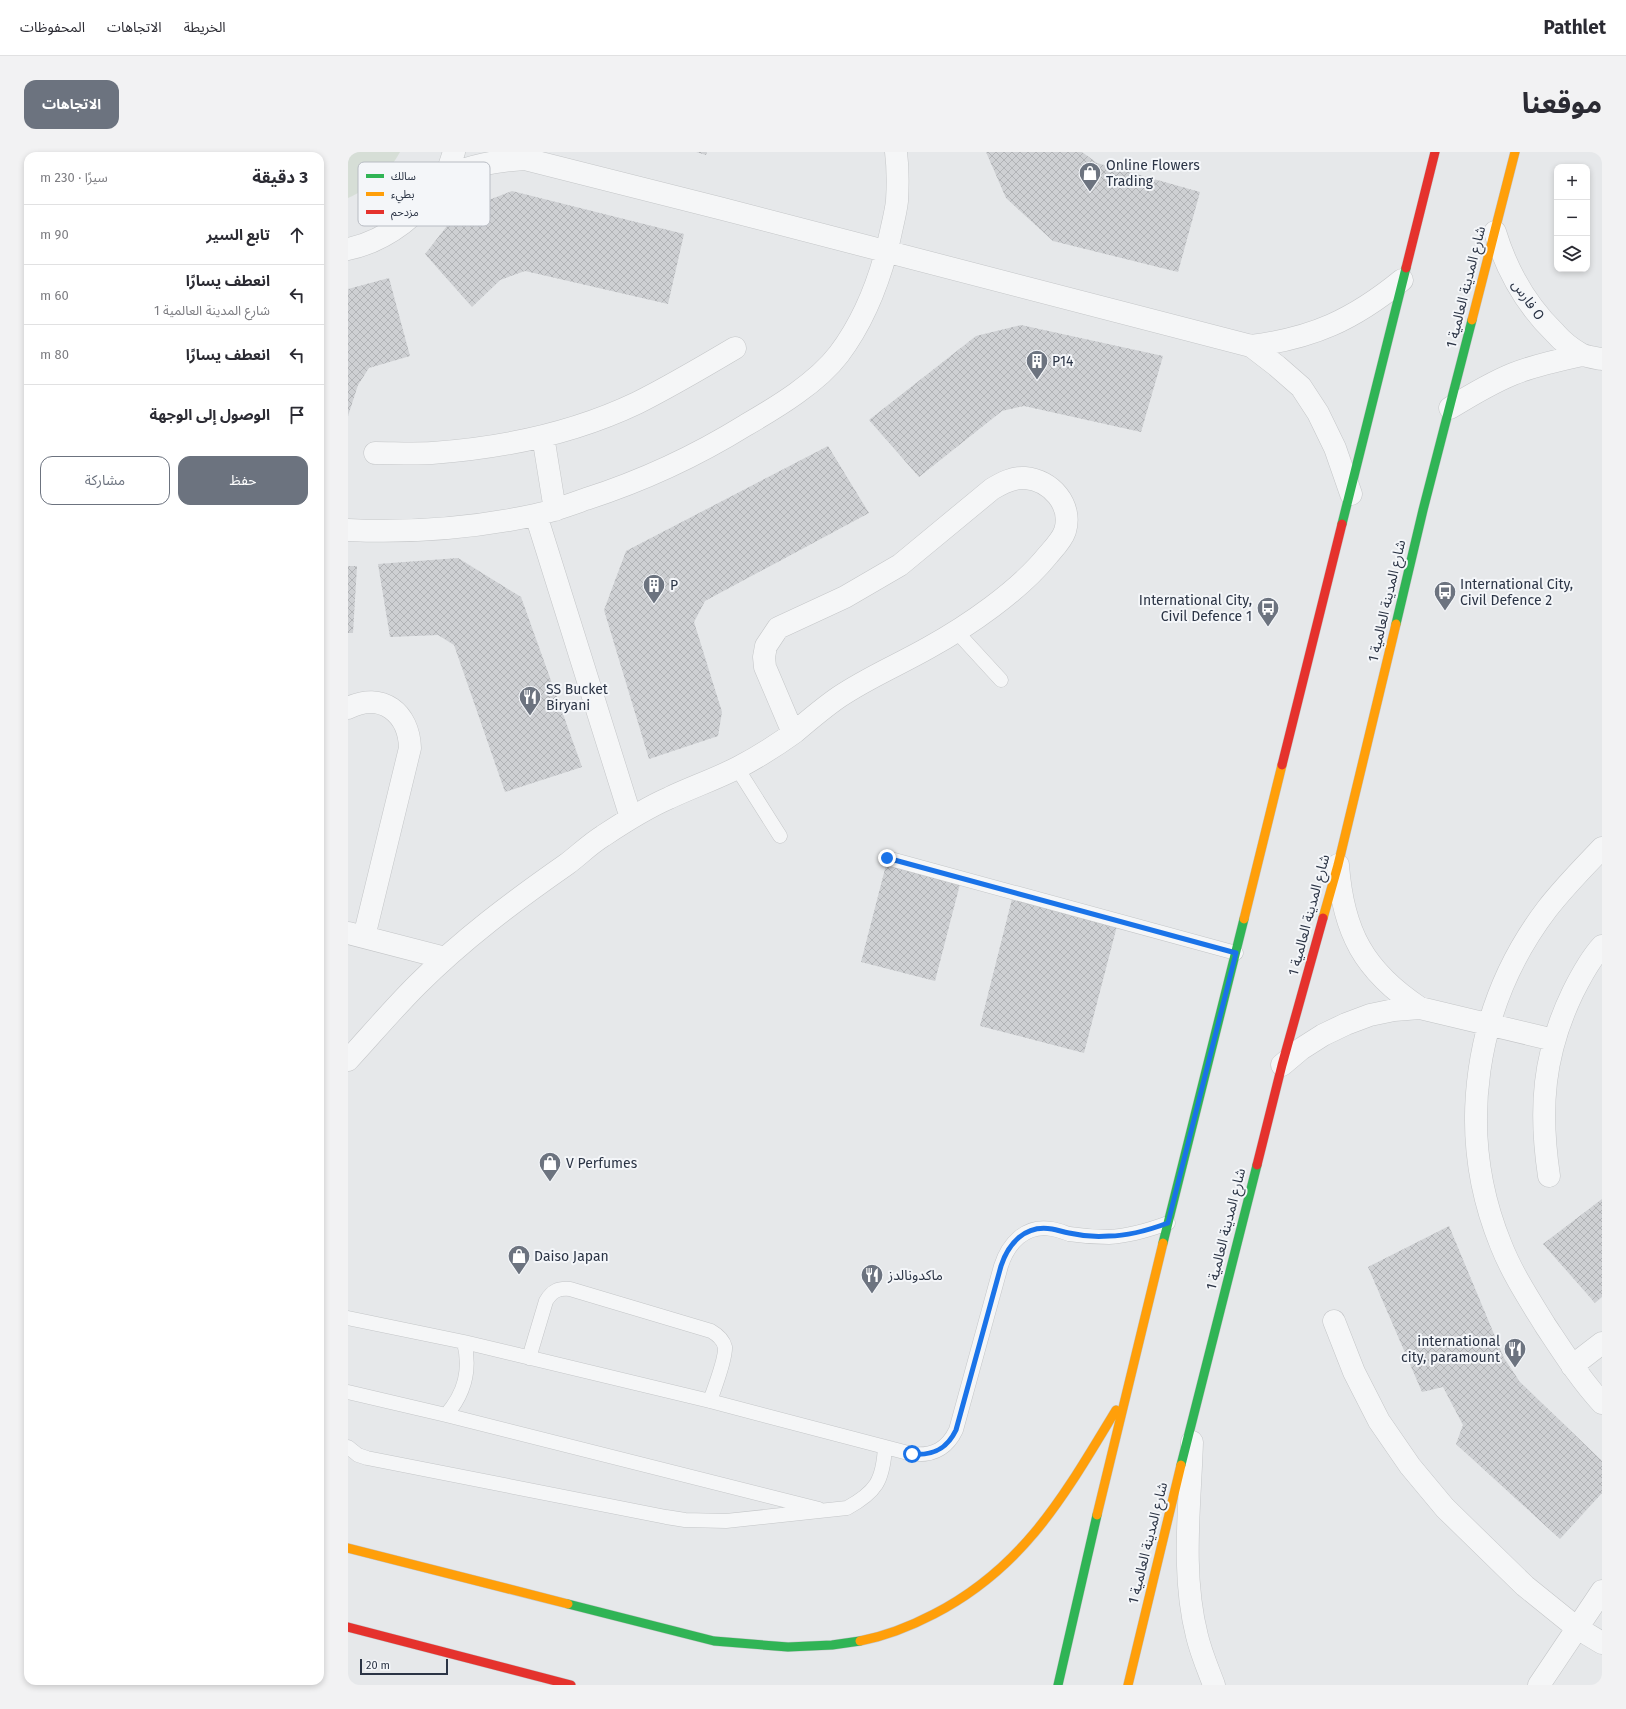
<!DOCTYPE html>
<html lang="ar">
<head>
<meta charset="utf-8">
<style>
	:root { --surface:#fff; --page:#f2f2f3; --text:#2b2b33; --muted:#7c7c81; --line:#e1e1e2; --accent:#6c737f }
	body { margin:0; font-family:"Fira Sans","Noto Sans Arabic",sans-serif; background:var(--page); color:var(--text); direction:rtl }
	.controls { position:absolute; right:12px; top:12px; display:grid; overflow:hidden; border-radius:8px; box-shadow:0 2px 6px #0003 }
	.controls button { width:36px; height:36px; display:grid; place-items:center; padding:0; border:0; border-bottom:1px solid var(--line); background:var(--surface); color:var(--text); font:20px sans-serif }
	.scale { position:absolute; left:12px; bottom:10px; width:88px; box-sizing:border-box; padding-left:4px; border:2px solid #2b3445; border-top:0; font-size:11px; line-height:14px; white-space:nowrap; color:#2b3445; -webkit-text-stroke:3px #f4f6f9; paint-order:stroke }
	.stop { position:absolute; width:12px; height:12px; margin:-9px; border:3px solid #1a73e8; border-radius:50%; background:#fff }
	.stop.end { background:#1a73e8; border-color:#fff; box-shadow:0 1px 4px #0008 }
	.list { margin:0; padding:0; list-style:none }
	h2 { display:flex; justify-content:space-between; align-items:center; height:52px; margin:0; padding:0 16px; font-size:17px }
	h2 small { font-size:13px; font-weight:400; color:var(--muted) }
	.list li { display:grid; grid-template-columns:26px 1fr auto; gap:12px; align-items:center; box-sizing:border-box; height:60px; padding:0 16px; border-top:1px solid var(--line) }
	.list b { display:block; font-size:15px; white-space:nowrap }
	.list p { margin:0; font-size:13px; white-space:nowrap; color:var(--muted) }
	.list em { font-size:13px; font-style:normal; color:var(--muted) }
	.actions { display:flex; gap:8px; padding:12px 16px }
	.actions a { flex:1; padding:9px 0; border:1px solid var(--accent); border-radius:12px; text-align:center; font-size:14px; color:var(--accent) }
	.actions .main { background:var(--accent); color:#fff }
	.icon { flex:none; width:22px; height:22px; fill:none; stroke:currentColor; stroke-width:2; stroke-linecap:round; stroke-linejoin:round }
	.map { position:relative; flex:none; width:1254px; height:1533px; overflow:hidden; direction:ltr; border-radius:12px }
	header { display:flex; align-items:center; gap:24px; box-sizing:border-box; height:56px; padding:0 20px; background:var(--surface); border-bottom:1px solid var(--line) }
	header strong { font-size:19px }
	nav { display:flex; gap:22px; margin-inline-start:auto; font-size:14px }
	.intro { display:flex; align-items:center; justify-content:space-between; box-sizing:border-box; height:96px; padding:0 24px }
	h1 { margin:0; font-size:28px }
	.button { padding:10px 18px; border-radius:12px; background:var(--accent); color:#fff; font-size:14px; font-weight:700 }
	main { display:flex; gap:24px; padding:0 24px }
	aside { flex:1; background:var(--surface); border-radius:12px; box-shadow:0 2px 6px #0003 }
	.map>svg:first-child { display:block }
	.grass { fill:#d6ded6 }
	.building { fill:url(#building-cross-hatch) }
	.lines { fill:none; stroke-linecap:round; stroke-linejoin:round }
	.lane-casing { stroke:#c4c6c8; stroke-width:15 }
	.street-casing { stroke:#c4c6c8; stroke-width:23 }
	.fast-casing { stroke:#c4c6c8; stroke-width:10 }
	.slow-casing { stroke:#c4c6c8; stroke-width:10 }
	.jam-casing { stroke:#c4c6c8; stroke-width:10 }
	.lane { stroke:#f5f6f7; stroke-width:14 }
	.street { stroke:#f5f6f7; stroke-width:22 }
	.fast { stroke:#30b455; stroke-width:9 }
	.slow { stroke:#ff9f0a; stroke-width:9 }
	.jam { stroke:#e5322d; stroke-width:9 }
	.route { stroke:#1a73e8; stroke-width:5 }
	.labels { text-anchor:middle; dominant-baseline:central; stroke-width:4; stroke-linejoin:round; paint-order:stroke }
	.poi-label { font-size:14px; fill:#2b3445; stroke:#f4f6f9; text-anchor:start }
	.street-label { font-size:14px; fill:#2b3445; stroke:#f4f6f9 }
	.key { fill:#f4f6f9; stroke:#b8bcc3; stroke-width:1 }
	.key-label { font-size:11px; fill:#2b3445 }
</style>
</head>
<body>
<header>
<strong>Pathlet</strong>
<nav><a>الخريطة</a><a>الاتجاهات</a><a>المحفوظات</a></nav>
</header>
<div class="intro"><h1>موقعنا</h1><a class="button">الاتجاهات</a></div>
<main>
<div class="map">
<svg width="1254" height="1533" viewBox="0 0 1254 1533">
	<defs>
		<pattern id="building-cross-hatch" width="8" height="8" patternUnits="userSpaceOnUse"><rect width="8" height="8" fill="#ced0d3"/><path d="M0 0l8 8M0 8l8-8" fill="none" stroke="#b1b3b6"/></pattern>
	</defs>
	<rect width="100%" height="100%" fill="#e6e8ea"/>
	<path class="grass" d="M0 0H52C39 23 24 35 0 46Z"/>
	<path class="building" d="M348 0H359L358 3Z
		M638 0H734L749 11 852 40 830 120 705 89 658 46Z
		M164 39 336 82 320 152 177 119 152 128 124 155 77 102 110 60Z
		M41 126 62 204 21 216 10 233 0 264V137Z
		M673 173 815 204 793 280 676 254 654 259 571 325 521 268 628 184Z
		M480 294 521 361 357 449 346 470 374 560 370 584 301 607 256 458 278 399Z
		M110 406 173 445 234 615 157 640 106 493 90 483 42 485 30 412Z
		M0 414H9L5 481H0Z
		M538 713 612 732 587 829 513 810Z
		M665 743 770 770 736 901 632 874Z
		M1254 1047V1145L1247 1151 1195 1092Z
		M1101 1074 1156 1206 1172 1230 1254 1309V1341L1212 1387 1108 1292 1115 1273 1095 1235 1074 1240 1020 1115Z"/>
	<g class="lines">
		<g class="lane-casing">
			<path id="lane" d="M608 479 653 528
				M389 616 432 684
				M539 706 888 801
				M0 1166 116 1190 362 1249 564 1302C585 1304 599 1297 608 1278L653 1114C660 1092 677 1072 704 1077 710 1078 715 1080 721 1082 734 1084 748 1085 761 1085 781 1084 801 1078 820 1071
				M181 1206 198 1149C204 1139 210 1136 222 1137L363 1179C370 1183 375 1187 377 1195 378 1207 366 1237 362 1249
				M0 1240 98 1263 471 1357
				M98 1263C117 1241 123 1218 116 1190
				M0 1295 10 1303 19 1306 318 1365 337 1368 378 1369 499 1356C528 1340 535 1329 537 1295"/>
		</g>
		<g class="street-casing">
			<path id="street" d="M96 25C124 13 147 9 177 7L371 56 903 194C965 186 1005 168 1054 128
				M1147 80C1159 119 1177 152 1207 181 1214 189 1224 197 1233 202 1239 205 1248 206 1254 207
				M0 97C39 89 75 60 96 26 101 18 103 8 106 0
				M903 194 929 214 953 235 970 261 987 296 1003 342
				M1102 256C1123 243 1143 231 1165 222 1187 213 1211 208 1234 203
				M195 284 207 358
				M27 301C46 301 65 302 84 301 154 296 226 281 289 251 323 234 355 215 387 196
				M188 363 283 666
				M0 378C63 381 126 376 187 363 205 359 221 353 238 347 294 329 348 304 398 273 429 255 469 231 491 202 518 166 535 119 544 75 546 66 548 58 549 49 550 32 550 16 548 0
				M0 556C34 539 61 561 62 596L16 785
				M1254 696C1235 716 1216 735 1199 757 1126 853 1107 981 1153 1093 1164 1121 1181 1147 1197 1173 1215 1200 1232 1227 1254 1251
				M990 713C995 780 1016 819 1072 856
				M0 781 97 806
				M0 908C23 883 45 857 69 833 115 787 166 749 219 712 231 703 242 692 255 684 276 670 298 656 321 646 344 635 368 627 391 615 410 605 429 593 447 580 461 568 475 556 491 545 519 526 550 513 580 496 620 474 671 439 700 403 706 396 714 388 717 379 725 353 703 328 677 326 665 325 654 331 644 337L552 413 497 445 430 476 418 494 416 505 417 515 445 581
				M934 913 953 897 975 883 998 872 1022 863 1046 858 1072 856 1206 888
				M1201 1024C1191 957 1195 902 1225 840 1233 824 1242 807 1254 794
				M986 1169 1006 1220 1031 1269 1062 1314 1097 1356 1177 1434 1229 1476 1254 1491
				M1224 1214 1254 1191
				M844 1290C842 1354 833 1421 849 1484 853 1501 860 1517 866 1533
				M1191 1533 1254 1439"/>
		</g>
		<g class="fast-casing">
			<path id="fast" d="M994 372 1058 116
				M1048 472 1075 358 1124 168
				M815 1091 896 767
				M833 1313 909 1013
				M220 1452 366 1489 440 1495 484 1493 512 1489
				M710 1533 749 1363"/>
		</g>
		<g class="slow-casing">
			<path id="slow" d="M1124 168 1167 0
				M975 766 990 713 1048 472
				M896 767 934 613
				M749 1363 815 1091
				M0 1396 220 1452
				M512 1489C538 1484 563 1474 586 1462 677 1415 717 1342 768 1258
				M780 1533 833 1313"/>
		</g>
		<g class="jam-casing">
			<path id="jam" d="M1058 116 1087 0
				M934 613 994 372
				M909 1013 934 913 975 766
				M0 1475 223 1533"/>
		</g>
		<use href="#lane" class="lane"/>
		<use href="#street" class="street"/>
		<use href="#fast" class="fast"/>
		<use href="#slow" class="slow"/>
		<use href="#jam" class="jam"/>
	</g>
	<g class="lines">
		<path class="route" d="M539 706 888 801 820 1071C801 1078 781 1084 761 1084 748 1085 734 1084 721 1081 715 1080 710 1078 704 1077 677 1072 660 1092 653 1114L608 1278C599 1297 585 1304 564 1302"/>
	</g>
	<defs>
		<g id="shop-pin" transform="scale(1.15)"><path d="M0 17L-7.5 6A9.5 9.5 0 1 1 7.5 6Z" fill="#6c737f" stroke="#f4f6f9"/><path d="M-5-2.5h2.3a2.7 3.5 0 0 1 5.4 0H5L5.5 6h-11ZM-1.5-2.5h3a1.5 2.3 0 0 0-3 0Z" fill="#fff"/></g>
		<g id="building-pin" transform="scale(1.15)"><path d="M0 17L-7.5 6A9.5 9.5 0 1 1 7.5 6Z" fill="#6c737f" stroke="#f4f6f9"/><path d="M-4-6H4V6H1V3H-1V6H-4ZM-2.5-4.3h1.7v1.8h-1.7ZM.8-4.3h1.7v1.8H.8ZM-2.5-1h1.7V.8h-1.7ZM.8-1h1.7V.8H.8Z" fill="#fff"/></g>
		<g id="bus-pin" transform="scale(1.15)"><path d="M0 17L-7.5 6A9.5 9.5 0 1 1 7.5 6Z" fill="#6c737f" stroke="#f4f6f9"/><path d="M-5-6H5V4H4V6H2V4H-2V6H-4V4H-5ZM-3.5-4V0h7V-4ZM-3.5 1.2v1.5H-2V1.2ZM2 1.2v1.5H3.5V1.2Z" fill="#fff"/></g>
		<g id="restaurant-pin" transform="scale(1.15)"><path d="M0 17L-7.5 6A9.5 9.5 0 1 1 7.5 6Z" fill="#6c737f" stroke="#f4f6f9"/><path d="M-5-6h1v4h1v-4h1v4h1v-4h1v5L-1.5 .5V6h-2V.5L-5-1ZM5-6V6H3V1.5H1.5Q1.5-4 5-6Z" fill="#fff"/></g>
	</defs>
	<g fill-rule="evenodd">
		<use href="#shop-pin" x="742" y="21"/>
		<use href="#building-pin" x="689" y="209"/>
		<use href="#building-pin" x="306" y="433"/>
		<use href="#bus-pin" x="1097" y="440"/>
		<use href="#bus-pin" x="920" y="456"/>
		<use href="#restaurant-pin" x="182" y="545"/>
		<use href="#shop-pin" x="202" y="1011"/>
		<use href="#shop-pin" x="171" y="1104"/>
		<use href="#restaurant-pin" x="524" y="1123"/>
		<use href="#restaurant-pin" x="1167" y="1197"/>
	</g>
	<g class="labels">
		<g class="poi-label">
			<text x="758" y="13">Online Flowers<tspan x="758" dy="16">Trading</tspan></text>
			<text x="704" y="209">P14</text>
			<text x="1112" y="432">International City,<tspan x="1112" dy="16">Civil Defence 2</tspan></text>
			<text x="322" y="433">P</text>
			<text x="904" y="448" text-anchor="end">International City,<tspan x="904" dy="16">Civil Defence 1</tspan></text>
			<text x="198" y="537">SS Bucket<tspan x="198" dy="16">Biryani</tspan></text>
			<text x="218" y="1011">V Perfumes</text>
			<text x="186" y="1104">Daiso Japan</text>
			<text x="540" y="1123">ماكدونالدز</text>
			<text x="1152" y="1189" text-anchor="end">international<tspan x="1152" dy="16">city, paramount</tspan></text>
		</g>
		<g class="street-label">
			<text transform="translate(1118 135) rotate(-76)">شارع المدينة العالمية 1</text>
			<text transform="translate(1180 148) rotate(55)">فارس O</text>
			<text transform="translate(1039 449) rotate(-77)">شارع المدينة العالمية 1</text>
			<text transform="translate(961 763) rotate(-75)">شارع المدينة العالمية 1</text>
			<text transform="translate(878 1077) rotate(-76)">شارع المدينة العالمية 1</text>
			<text transform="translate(800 1391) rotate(-76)">شارع المدينة العالمية 1</text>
		</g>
	</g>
	<rect x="10" y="10" width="132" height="64" rx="6" class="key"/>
	<rect x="18" y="22" width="18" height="4" fill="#30b455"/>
	<rect x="18" y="40" width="18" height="4" fill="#ff9f0a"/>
	<rect x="18" y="58" width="18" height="4" fill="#e5322d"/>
	<g class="key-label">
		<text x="43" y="28">سالك</text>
		<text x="43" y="46">بطيء</text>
		<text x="43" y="64">مزدحم</text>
	</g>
</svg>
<div class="controls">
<button>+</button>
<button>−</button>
<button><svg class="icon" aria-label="layers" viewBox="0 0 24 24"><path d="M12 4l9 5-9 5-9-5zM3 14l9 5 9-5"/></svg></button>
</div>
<div class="scale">20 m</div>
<div class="stop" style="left:564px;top:1302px"></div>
<div class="stop end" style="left:539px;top:706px"></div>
</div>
<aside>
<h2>3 دقيقة<small>سيرًا · 230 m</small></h2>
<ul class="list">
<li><svg class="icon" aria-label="ahead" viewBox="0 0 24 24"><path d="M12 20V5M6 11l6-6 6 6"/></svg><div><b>تابع السير</b></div><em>90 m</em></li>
<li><svg class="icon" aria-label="left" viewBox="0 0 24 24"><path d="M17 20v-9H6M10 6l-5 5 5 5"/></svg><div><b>انعطف يسارًا</b><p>شارع المدينة العالمية 1</p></div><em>60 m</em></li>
<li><svg class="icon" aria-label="left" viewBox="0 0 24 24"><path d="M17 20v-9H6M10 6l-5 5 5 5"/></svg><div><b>انعطف يسارًا</b></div><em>80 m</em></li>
<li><svg class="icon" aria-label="arrive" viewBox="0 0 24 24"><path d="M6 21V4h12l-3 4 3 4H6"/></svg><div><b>الوصول إلى الوجهة</b></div></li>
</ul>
<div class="actions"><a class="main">حفظ</a><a>مشاركة</a></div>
</aside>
</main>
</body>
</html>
